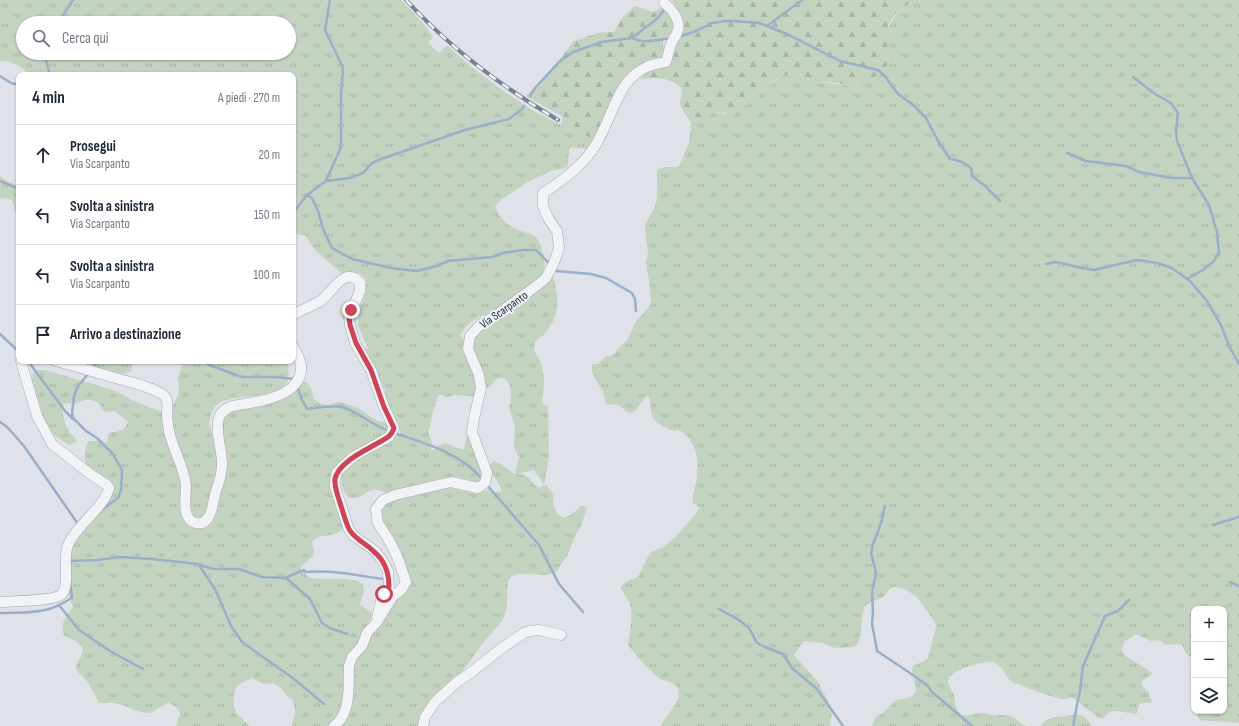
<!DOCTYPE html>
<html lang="it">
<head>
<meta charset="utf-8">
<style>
	:root { --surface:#fff; --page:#f6f6f7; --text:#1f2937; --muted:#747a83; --line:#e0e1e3 }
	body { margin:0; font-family:"Sofia Sans Condensed",sans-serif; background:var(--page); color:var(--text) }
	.controls { position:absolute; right:12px; bottom:12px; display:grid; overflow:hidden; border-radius:8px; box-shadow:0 1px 3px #0004 }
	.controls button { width:36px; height:36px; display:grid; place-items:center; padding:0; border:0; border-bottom:1px solid var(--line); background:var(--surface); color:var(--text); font:20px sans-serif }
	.stop { position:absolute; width:12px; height:12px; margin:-9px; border:3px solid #cc4456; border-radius:50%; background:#fff }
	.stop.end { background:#cc4456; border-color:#fff; box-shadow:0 1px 4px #0008 }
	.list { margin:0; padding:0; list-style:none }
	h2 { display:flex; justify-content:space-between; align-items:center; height:52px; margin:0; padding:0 16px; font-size:17px }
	h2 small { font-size:13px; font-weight:400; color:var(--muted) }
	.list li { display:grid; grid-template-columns:26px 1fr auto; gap:12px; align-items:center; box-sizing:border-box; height:60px; padding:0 16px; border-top:1px solid var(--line) }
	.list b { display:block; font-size:15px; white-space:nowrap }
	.list p { margin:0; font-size:13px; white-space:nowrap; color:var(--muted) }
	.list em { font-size:13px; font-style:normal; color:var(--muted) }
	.icon { flex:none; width:22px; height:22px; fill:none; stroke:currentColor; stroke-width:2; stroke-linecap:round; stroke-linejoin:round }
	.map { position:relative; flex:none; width:1239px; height:726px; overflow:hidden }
	.search { position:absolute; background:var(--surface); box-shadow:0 1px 3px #0004; left:16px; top:16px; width:280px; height:44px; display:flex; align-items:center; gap:10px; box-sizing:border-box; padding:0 14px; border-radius:22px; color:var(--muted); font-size:15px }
	.panel { position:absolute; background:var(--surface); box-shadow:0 1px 3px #0004; left:16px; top:72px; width:280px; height:292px; border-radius:8px }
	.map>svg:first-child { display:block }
	.grass { fill:url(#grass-tufts); fill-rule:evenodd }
	.forest { fill:url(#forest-firs) }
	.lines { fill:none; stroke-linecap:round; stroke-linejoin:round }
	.stream { stroke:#9aafc8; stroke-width:2.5 }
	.minor-casing { stroke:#a4a9b2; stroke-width:11 }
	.minor { stroke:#f1f3f6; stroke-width:10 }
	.rail-casing { stroke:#788191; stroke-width:4 }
	.rail { stroke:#eef1f5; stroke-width:2.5; stroke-dasharray:8; stroke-linecap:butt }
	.route { stroke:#cc4456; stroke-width:5 }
	.labels { text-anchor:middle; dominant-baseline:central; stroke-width:4; stroke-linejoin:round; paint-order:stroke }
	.street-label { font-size:12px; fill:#28303e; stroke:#eef1f5 }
</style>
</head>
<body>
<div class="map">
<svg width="1239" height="726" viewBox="0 0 1239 726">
	<defs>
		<pattern id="grass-tufts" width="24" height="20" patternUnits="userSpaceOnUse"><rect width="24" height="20" fill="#c4d2c0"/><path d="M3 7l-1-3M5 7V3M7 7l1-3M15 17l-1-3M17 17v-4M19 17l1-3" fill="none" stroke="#a8b5a6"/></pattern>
		<pattern id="forest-firs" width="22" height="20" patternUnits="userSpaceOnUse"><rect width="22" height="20" fill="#c4d2c0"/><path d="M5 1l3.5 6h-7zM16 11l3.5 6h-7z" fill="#a8b5a6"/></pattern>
	</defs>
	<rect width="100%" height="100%" fill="#dfe2e8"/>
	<path class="grass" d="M0 0H401C413 12 424 23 433 37L428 43 439 53 447 45C474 71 509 96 541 115 558 124 576 132 594 139 592 144 588 145 586 149L571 147 569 151 568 166 566 168 551 171 526 183 498 202 495 207C501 221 509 227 524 232 527 233 532 234 535 236 542 242 546 263 544 271 543 273 542 275 540 276 527 289 511 299 496 309 481 318 468 319 460 336L463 338 479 379 476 397 455 395 447 397 439 394 433 411 429 430V434L432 443 431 451C435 449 438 446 442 444 449 441 456 450 464 449L467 436H472L486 475 478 484 453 477H448L388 493C382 492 378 489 373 490 367 491 364 495 359 497 344 503 342 486 341 476L348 465 394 438 401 432C395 418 384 404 385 389L381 386 364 351 366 349H369L365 342 358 326 360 308 366 291V279L360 273H350L343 276C335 266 325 260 316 251 312 247 309 240 305 235L296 234 293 236V75H29C23 66 11 61 0 61ZM23 23H289V53H23Z
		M916 0H1239V723L1200 720 1197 716 1199 711H1224V609H1194V658L1186 654 1182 645 1178 644 1169 645 1164 644 1161 641 1156 640 1151 641 1136 634 1124 642 1122 650 1124 655 1151 672 1152 674C1148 678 1143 678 1141 683 1142 687 1144 687 1146 690 1150 693 1149 697 1152 701L1150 703H1141L1139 705 1137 713 1135 714C1122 713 1113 706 1104 718H1099L1072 697 1066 699H1061C1046 695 1032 690 1018 684 1017 684 1013 683 1012 682 1005 677 1003 665 993 662 985 660 952 670 949 678 946 685 952 689 954 695 956 702 954 709 961 714 968 718 975 712 982 713 986 713 990 715 994 715 999 716 1005 714 1010 716 1017 718 1019 724 1028 726H872L876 717 884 712 893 703 897 700 911 697 915 693 916 689 912 671 913 666 924 661 928 658 936 627 935 622C929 614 923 605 917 597 913 593 900 586 894 587 889 588 887 594 883 597 877 601 869 602 864 607L860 637 857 645 853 647 835 648 822 643 804 641 794 655 819 683 832 710 830 726H660C666 717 687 695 675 685 670 681 663 681 658 677 646 668 637 656 628 645 630 634 632 620 631 609 630 602 624 593 620 588L625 582 638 577 650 553C655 549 662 549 666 545 679 534 690 521 700 508L693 503C692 495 695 490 696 482 697 477 698 462 697 457 696 449 689 435 681 431 678 429 676 431 672 430 669 430 655 422 654 419 648 413 653 403 648 396 639 400 640 411 630 413L626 411 619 405 606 404 603 391 598 384 592 372V364H598L605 357 613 355 628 339 635 323 649 307 651 302 649 280 647 271 646 262 648 253 645 230V225L654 209 657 200V170L664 167H679L689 143 691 123 706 114 715 112 724 114 741 109 767 86 782 76 791 74H800L814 81 850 86 859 84 882 73 888 66 889 57 886 38 887 29 901 7 913 3Z
		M0 176 8 182 19 185V214L15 211 13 201 9 199 0 198Z
		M552 272C558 294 562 314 545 333 541 338 535 338 534 347 534 353 538 356 540 361 542 364 543 369 543 373 545 381 543 392 542 401L544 405 548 406 549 457 544 485 548 487 553 494C552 502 555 514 563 518L571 515 581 506 587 507 582 523 573 541 568 554 555 573C551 574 547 575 543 575 534 575 516 571 510 578 505 583 510 607 503 619 497 628 489 635 483 643 463 671 442 699 420 726H338L352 666 370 636 382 623 396 598 407 589 381 517 382 505 385 502 447 485 470 491 474 494C480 494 484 490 490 490L494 492H499L502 490 490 469V465L493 461C503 463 507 470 515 474L519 457 514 447 515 427 509 408 511 399 510 386 508 382 505 379 501 378 497 379 488 388 484 387 472 353 474 333ZM534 470 544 485 540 488C532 486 532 477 524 475 522 474 520 474 517 474Z
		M69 361H133L131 371C121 376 117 374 107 369L102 374Z
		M183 361H234L243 364H261L269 361H288C289 370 289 377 286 386L274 393 231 399 222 401 215 406 211 414 209 423 216 449 217 461 216 479 206 513 202 518 194 517 190 506 189 478 173 426V405L178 396 179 387 178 378Z
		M35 370H44L93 384 118 392 134 401 162 412 180 469 183 512 204 527 210 524 215 513 221 421 228 410 273 403 283 398 303 381 307 383 310 386 314 399 321 404 329 405 337 402H341L358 408 376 420 388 423 389 434 339 464 338 507 343 528C333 540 321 531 312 542 312 545 314 548 314 551 314 560 303 561 301 569L307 576 311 578C321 580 359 575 363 586 366 592 361 598 360 605L371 612 372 616 365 629 340 711 333 722 327 726H292L295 712 293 700 286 695 281 688 273 683 264 684 252 678C248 680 242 682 238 685 232 692 232 708 238 715 242 719 246 721 249 726H176L180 714 176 707 169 703C162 705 156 711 149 713 141 714 128 706 119 704 113 702 106 703 99 703L87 681 78 672 76 668C77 663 79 660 81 655 87 644 71 639 64 635 59 624 67 616 73 607L68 593 69 547 111 493C106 487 90 472 87 466 84 458 84 447 89 441H102L106 443 108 440V435L111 432C120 432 124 431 128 422L115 411 105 412 102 409C100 401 92 399 84 400 81 401 78 403 75 404 70 404 68 402 63 405 62 415 64 423 69 431 72 435 75 437 77 442L69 445C63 441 56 437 51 432 44 425 45 421 42 412 39 399 26 383 35 370Z
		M1075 714C1084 714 1088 719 1092 726H1040C1051 713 1060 719 1075 714Z"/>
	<path class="forest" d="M672 0H916L913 3 901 7C896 13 888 22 887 30 884 44 895 59 884 71 878 76 858 86 850 86 847 86 842 84 838 83 831 82 822 83 814 81 806 78 801 73 791 74 769 76 758 100 740 110 728 116 723 111 713 113 705 114 698 119 691 123 688 117 682 111 680 104 680 98 683 93 681 88 675 78 649 76 640 80L646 71 663 67 679 15Z
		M665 5 674 18V27L673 31 663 41V46L664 50 662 58 644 65 594 139 561 125 563 117 526 96 561 58 574 41 598 33 614 32 622 18 635 6 653 12Z"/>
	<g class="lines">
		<path class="stream" d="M56 23 62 17 73 0
			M767 26 802 0
			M678 37 696 31 712 23 725 21H733L759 23 789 35 840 61 878 70 885 76 889 82 898 94 912 104 926 118 938 141 950 159C958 159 964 163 971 168L972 176 984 185 1000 201
			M632 38C644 44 658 40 671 38
			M44 53 50 75
			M0 76 11 83 19 85
			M1133 77 1155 94 1171 103 1178 113 1176 131 1177 141 1192 178 1209 205 1217 232 1219 252 1214 261 1203 270 1187 279
			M530 96 535 88 560 61 573 52 602 42 632 38 658 18 666 7
			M1067 153 1086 161 1126 166 1139 172 1171 178H1192
			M0 181 19 189
			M326 181 341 147V94L343 68 325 30 330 0
			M307 195 312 198 318 211 323 229 332 248 352 259 391 268 417 271 437 266 448 261 492 257 503 253 523 250H536L550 264
			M293 213 307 195 326 181 350 178 363 173 372 163 381 159 465 130 509 119 522 109 524 106
			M1046 264 1056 262 1082 268 1094 270 1137 260 1157 263 1172 268 1190 281 1207 301 1221 325 1229 346 1239 364
			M555 269 556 271 591 274 606 278 632 293 635 299 636 311
			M0 334 19 352
			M28 361 65 411 73 419
			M203 361 209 365 242 377H276L294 379V380
			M92 368 99 361
			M88 374 78 386 74 396 72 414 74 419 86 431 97 438 113 454 122 470 121 490 118 498 100 511
			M297 386 302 400 307 409C315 408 335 405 341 407 357 410 372 426 389 431
			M0 422 7 427 24 446 78 524
			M394 433C424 443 461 453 482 479
			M486 484 539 545 559 584 583 612
			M885 506 881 523 873 544 871 553 876 573 872 593 873 611 872 623 877 651 910 673 928 686 932 692 972 726
			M1213 525 1239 517
			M69 561 98 560 119 557 153 559 197 564 213 569H239L262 577 286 578 310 599 322 623 330 628 347 634
			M199 565 215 589 231 626 242 642 294 679 324 704
			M287 577 304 570 306 572C332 570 356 575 382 579
			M1230 582 1239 586
			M59 605 79 630 110 651 143 669
			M719 609 739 620 749 628 757 643 765 647 783 654 792 668 817 689 843 726
			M0 613C16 612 33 614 49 609 57 607 64 602 72 598L70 582
			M1073 726 1080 690 1083 666 1105 616 1118 611 1129 600"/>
		<g class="minor-casing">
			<path id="minor" d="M293 315 296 313C304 309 314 305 322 300 332 292 344 266 360 282V291L349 317 350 325 355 343 371 370 384 407 394 428 389 437 353 457 342 467 337 472 335 480V487L349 530 354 536 375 551 382 560 388 571 389 587 381 601 377 618
				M55 361C76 366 97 373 119 379 133 383 149 386 162 394 164 395 166 398 167 401 168 404 167 409 167 413 167 419 168 425 169 431 173 450 184 466 186 486 186 497 181 520 196 523 211 526 213 504 215 494 218 485 222 475 222 465 223 444 204 409 238 405 259 402 304 396 301 365 300 359 296 352 293 346
				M0 602C12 601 53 601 61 595 71 587 62 558 68 545 77 524 104 508 109 488L107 485 90 474 52 444 37 416 22 365 21 361
				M334 726C352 713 348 685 349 666L352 657 362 646 367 633 377 622 393 596 402 589 406 582 397 556 390 542 378 523 376 509 383 500 395 495 451 482 478 488 485 483 487 473 472 432 474 418 481 388 479 375 468 349 470 336 480 325 495 316 535 287 546 278 554 263 559 248 557 231 548 218 543 206V193C562 181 583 166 595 146 616 113 617 67 666 62 668 56 669 50 671 44 673 39 677 35 678 30 681 20 671 8 664 3
				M423 726 425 717 435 702 457 682 469 674 502 648 524 633 530 631 539 630 561 635"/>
		</g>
		<use href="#minor" class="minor"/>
		<g class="rail-casing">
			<path id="rail" d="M406 0C450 48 502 87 558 120"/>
		</g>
		<use href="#rail" class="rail"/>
	</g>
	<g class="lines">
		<path class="route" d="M351 310 349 317 350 325 356 343 371 370 384 407 394 428C391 438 384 439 376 444 364 451 338 463 335 479 334 487 338 495 340 503 343 511 345 521 349 529 352 535 357 538 362 542 379 554 389 564 389 587L384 594"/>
	</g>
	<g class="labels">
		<g class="street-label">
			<text transform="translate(504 310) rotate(-35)">Via Scarpanto</text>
		</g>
	</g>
</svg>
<div class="controls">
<button>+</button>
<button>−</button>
<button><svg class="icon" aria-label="layers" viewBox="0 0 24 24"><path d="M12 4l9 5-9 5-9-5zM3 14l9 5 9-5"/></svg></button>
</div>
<div class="stop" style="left:384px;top:594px"></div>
<div class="stop end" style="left:351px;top:310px"></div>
<div class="search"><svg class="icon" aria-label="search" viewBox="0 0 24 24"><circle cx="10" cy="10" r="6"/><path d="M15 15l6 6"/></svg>Cerca qui</div>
<section class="panel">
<h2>4 min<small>A piedi · 270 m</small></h2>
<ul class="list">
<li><svg class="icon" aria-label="ahead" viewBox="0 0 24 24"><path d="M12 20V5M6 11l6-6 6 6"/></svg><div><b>Prosegui</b><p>Via Scarpanto</p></div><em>20 m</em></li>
<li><svg class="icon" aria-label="left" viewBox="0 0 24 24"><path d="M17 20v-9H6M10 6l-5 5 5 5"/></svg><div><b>Svolta a sinistra</b><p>Via Scarpanto</p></div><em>150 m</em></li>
<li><svg class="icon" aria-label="left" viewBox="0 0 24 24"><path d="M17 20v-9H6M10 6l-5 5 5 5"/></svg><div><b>Svolta a sinistra</b><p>Via Scarpanto</p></div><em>100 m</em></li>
<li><svg class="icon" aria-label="arrive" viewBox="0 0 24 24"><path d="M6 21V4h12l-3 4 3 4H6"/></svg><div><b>Arrivo a destinazione</b></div></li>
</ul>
</section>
</div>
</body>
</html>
